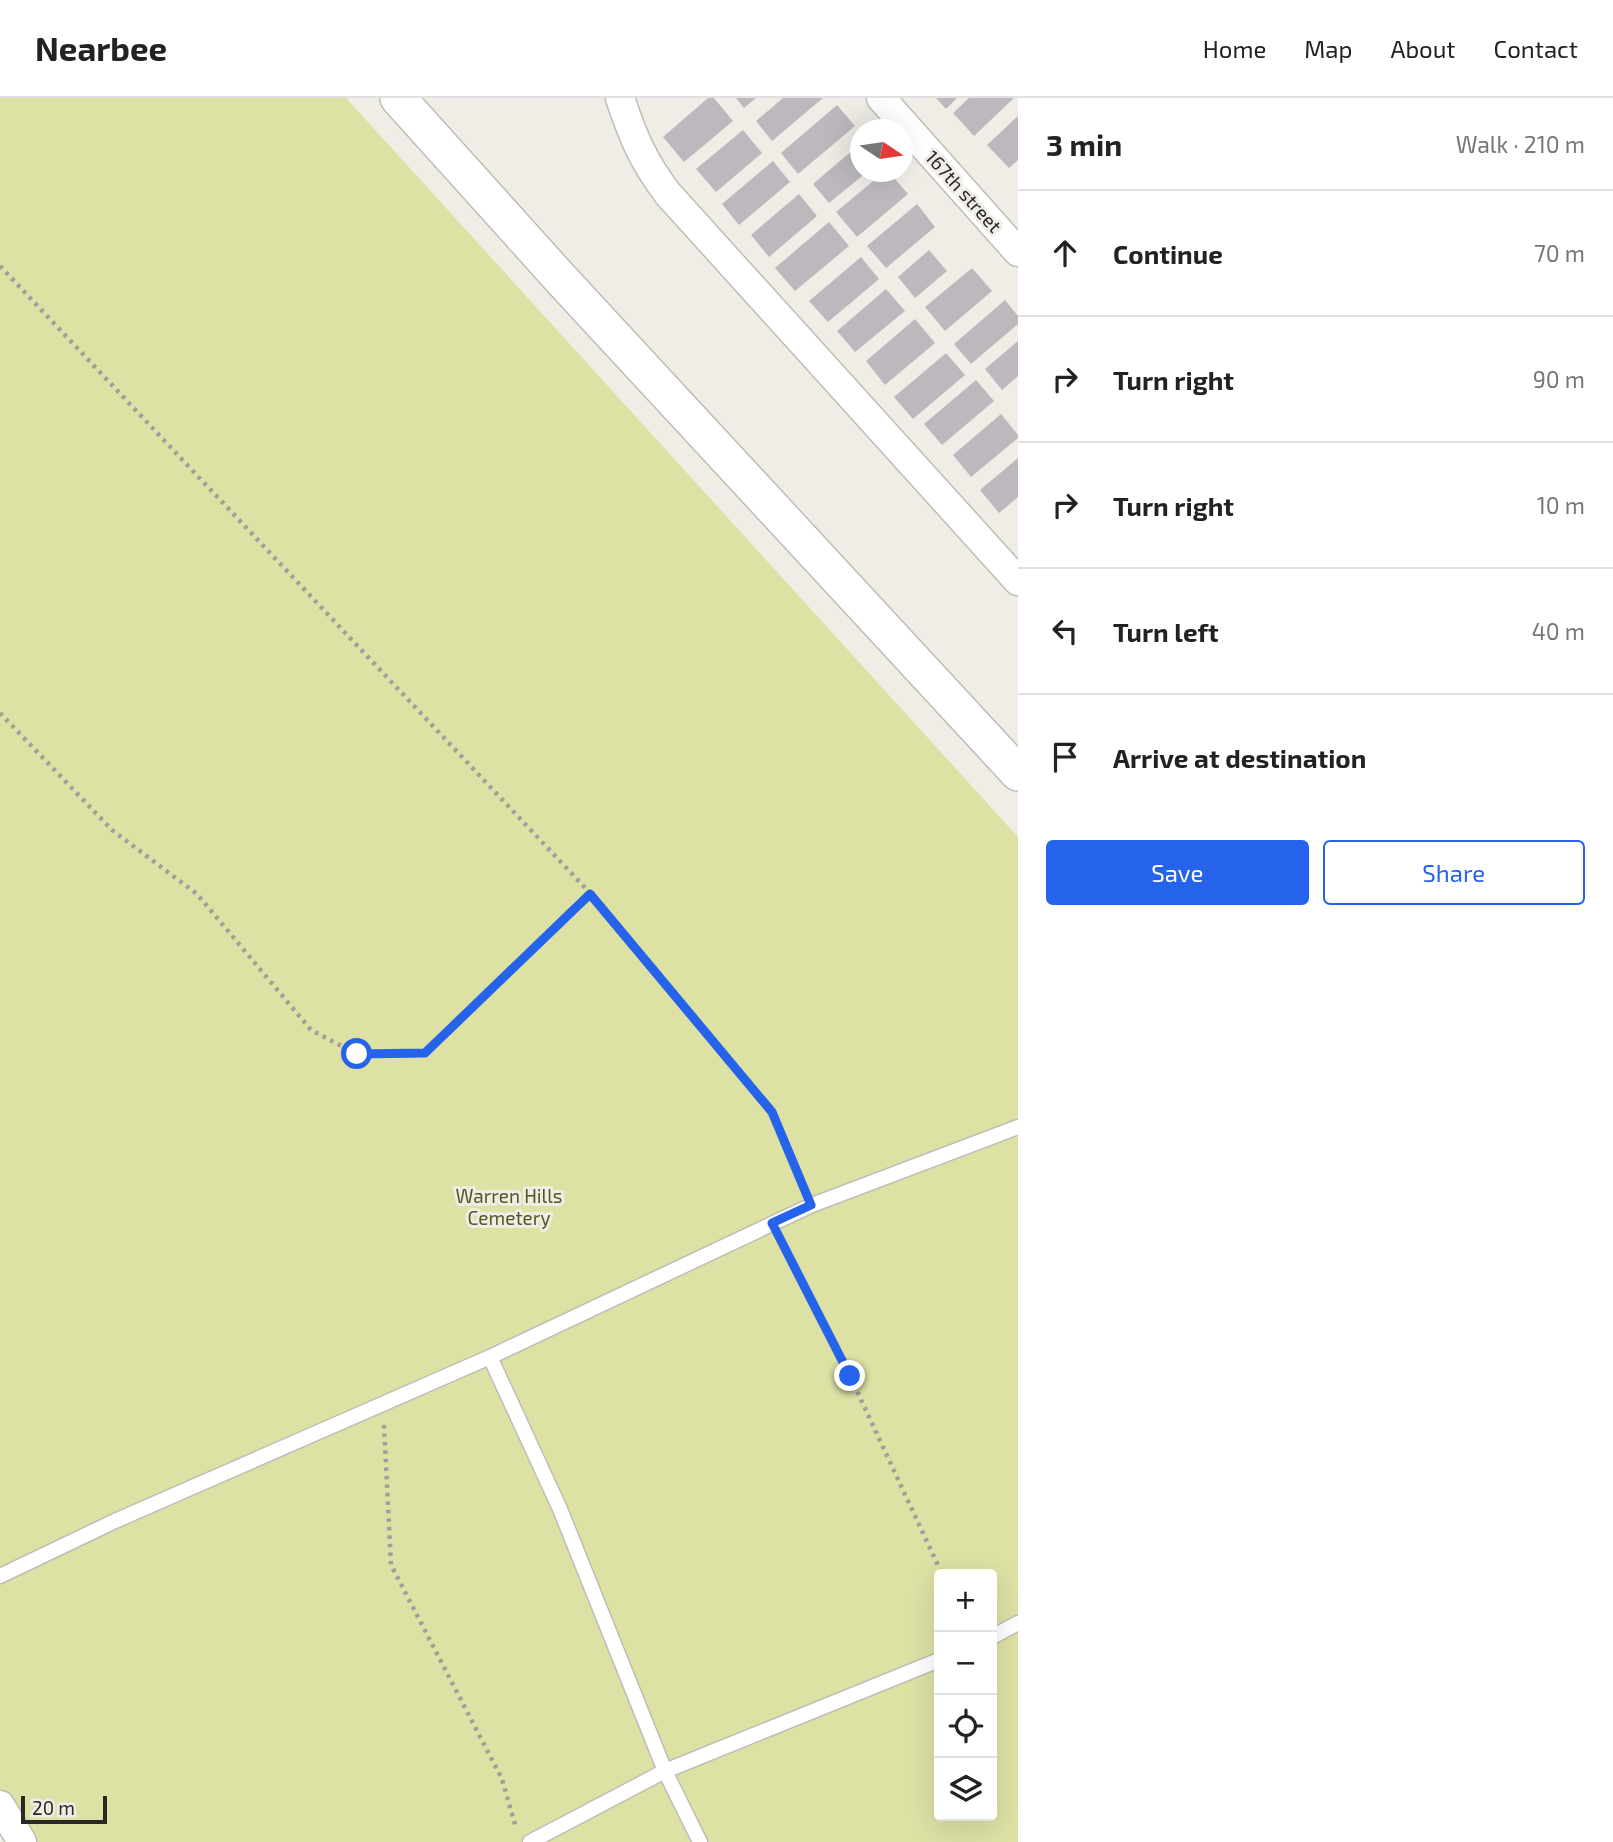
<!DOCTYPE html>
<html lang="en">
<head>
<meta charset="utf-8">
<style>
	:root { --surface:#fff; --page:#f6f6f6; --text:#222; --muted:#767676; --line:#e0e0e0; --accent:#2563eb }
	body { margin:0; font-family:"Exo 2",sans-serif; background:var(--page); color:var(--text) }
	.controls { position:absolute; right:21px; bottom:21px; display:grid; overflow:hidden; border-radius:7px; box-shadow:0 7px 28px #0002 }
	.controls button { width:63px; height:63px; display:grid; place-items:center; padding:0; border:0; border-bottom:2px solid var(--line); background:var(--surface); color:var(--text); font:35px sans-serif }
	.compass { position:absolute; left:850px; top:21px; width:63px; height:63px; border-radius:50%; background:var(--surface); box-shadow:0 7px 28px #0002; rotate:103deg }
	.scale { position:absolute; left:21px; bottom:18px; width:86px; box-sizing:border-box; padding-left:7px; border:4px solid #292826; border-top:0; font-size:19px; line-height:24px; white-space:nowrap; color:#292826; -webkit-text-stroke:5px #efede6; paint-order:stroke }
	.stop { position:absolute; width:21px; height:21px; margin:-16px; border:5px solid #2563eb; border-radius:50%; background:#fff }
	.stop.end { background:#2563eb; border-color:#fff; box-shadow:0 2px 7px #0008 }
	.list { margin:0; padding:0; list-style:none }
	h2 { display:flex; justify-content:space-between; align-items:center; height:91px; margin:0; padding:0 28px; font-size:30px }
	h2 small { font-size:23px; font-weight:400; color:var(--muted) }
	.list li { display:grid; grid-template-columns:46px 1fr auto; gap:21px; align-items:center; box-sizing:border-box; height:126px; padding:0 28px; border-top:2px solid var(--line) }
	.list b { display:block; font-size:26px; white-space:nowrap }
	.list em { font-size:23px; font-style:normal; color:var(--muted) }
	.actions { display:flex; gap:14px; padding:21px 28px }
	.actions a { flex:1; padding:16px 0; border:2px solid var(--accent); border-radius:7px; text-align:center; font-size:24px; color:var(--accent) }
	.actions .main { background:var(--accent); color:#fff }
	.icon { flex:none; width:38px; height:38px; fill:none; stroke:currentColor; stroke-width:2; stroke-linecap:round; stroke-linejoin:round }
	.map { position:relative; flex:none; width:1018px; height:1744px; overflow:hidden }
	header { display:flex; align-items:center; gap:42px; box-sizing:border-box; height:98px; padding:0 35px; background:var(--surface); border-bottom:2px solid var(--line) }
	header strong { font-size:33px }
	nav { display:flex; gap:38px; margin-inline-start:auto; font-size:24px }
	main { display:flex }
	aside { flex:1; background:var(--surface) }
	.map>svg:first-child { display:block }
	.green { fill:#dee1a4; fill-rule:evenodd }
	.building { fill:#bcb8be }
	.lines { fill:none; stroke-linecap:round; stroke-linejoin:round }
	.service-casing { stroke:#bfbdb6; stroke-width:17 }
	.minor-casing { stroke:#bfbdb6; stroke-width:31 }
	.tertiary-casing { stroke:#bfbdb6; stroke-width:38 }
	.path { stroke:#a19f9a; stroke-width:4.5; stroke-dasharray:3.5 5; stroke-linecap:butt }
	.service { stroke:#fff; stroke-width:14 }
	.minor { stroke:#fff; stroke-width:28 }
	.tertiary { stroke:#fff; stroke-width:35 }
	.route { stroke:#2563eb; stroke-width:9 }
	.labels { text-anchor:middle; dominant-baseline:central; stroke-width:6; stroke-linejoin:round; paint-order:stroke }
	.street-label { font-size:19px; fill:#292826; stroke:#efede6 }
	.park-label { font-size:19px; fill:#55571f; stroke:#efede6 }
</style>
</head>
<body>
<header>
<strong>Nearbee</strong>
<nav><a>Home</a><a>Map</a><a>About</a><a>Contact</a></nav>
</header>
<main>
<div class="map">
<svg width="1018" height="1744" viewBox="0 0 1018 1744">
	<rect width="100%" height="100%" fill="#efede6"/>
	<path class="green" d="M0 0H346L1018 739V1744H31L0 1696ZM939 1476H992V1718H939Z"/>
	<path class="building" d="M708 0H714L733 23 684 64 663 39Z
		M736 0H756L744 10Z
		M783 0H823L772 43 756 23Z
		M936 0H957L946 11Z
		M969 0H1014L974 38 953 15Z
		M837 7 855 28 798 76 781 55Z
		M1018 18V62L1009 70 987 47Z
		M743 32 762 55 716 94 696 71Z
		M860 46V74H867L829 105 813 86Z
		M773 63 790 84 739 127 722 106Z
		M884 74H889L908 96 857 139 836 114Z
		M799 96 817 118 769 159 751 137Z
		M917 106 935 129 886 170 867 148Z
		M829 124 849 148 795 193 775 170Z
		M929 152 947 173 915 200 898 179Z
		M861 159 879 181 828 224 809 203Z
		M972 170 992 193 945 233 925 209Z
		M886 191 905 213 855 254 837 233Z
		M1005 202 1018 218V226L971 266 954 246Z
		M915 221 935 245 885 287 866 263Z
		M1018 243V278L1002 292 985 271Z
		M946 255 965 277 913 321 894 299Z
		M976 282 994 303 942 347 924 326Z
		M1001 316 1018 337V340L971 379 953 357Z
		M1018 360V399L999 415 980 392Z"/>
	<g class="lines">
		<g class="service-casing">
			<path id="service" d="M490 1259 560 1411 665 1673 700 1744
				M0 1478 115 1423 490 1259 812 1107 1018 1029
				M992 1539 1018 1525
				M530 1744 665 1673 939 1562"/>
		</g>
		<g class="minor-casing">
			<path id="minor" d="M620 0C633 39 643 63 668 96L1018 483
				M881 0 1018 154
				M0 1707 22 1744"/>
		</g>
		<g class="tertiary-casing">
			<path id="tertiary" d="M398 0 560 180 1018 675"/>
		</g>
		<path class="path" d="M0 168 591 796 772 1014 804 1089
			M0 615 112 732 197 796 311 932 357 956 425 955 591 796
			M781 1142 850 1278 942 1476
			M384 1327 391 1467 502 1681 516 1730"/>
		<use href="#service" class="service"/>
		<use href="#minor" class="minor"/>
		<use href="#tertiary" class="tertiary"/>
	</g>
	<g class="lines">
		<path class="route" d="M357 956 425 955 590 796 772 1014 811 1107 772 1125 850 1278"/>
	</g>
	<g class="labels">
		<g class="street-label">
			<text transform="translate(964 93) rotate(48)">167th street</text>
		</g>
		<g class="park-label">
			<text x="509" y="1097">Warren Hills<tspan x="509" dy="22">Cemetery</tspan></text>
		</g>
	</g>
</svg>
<div class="controls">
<button>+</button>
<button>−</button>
<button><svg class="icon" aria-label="locate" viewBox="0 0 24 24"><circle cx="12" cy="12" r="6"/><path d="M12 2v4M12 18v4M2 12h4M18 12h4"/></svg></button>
<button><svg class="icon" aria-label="layers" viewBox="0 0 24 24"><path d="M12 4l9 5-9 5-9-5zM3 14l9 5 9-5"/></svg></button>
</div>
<svg class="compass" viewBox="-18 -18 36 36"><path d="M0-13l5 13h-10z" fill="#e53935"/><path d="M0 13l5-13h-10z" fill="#767676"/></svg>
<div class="scale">20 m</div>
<div class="stop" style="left:357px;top:956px"></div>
<div class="stop end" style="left:850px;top:1278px"></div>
</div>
<aside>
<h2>3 min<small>Walk · 210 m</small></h2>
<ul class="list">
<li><svg class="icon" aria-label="ahead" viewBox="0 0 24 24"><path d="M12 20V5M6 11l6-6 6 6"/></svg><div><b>Continue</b></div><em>70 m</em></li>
<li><svg class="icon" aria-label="right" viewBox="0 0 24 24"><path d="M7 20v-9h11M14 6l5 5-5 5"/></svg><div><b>Turn right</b></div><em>90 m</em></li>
<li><svg class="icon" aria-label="right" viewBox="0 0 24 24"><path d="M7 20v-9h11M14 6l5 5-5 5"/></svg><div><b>Turn right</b></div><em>10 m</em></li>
<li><svg class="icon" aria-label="left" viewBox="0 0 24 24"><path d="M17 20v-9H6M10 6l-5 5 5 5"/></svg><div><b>Turn left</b></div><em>40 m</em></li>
<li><svg class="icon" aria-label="arrive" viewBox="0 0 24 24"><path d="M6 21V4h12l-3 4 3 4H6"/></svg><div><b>Arrive at destination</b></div></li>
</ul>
<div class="actions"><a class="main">Save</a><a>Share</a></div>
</aside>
</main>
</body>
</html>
